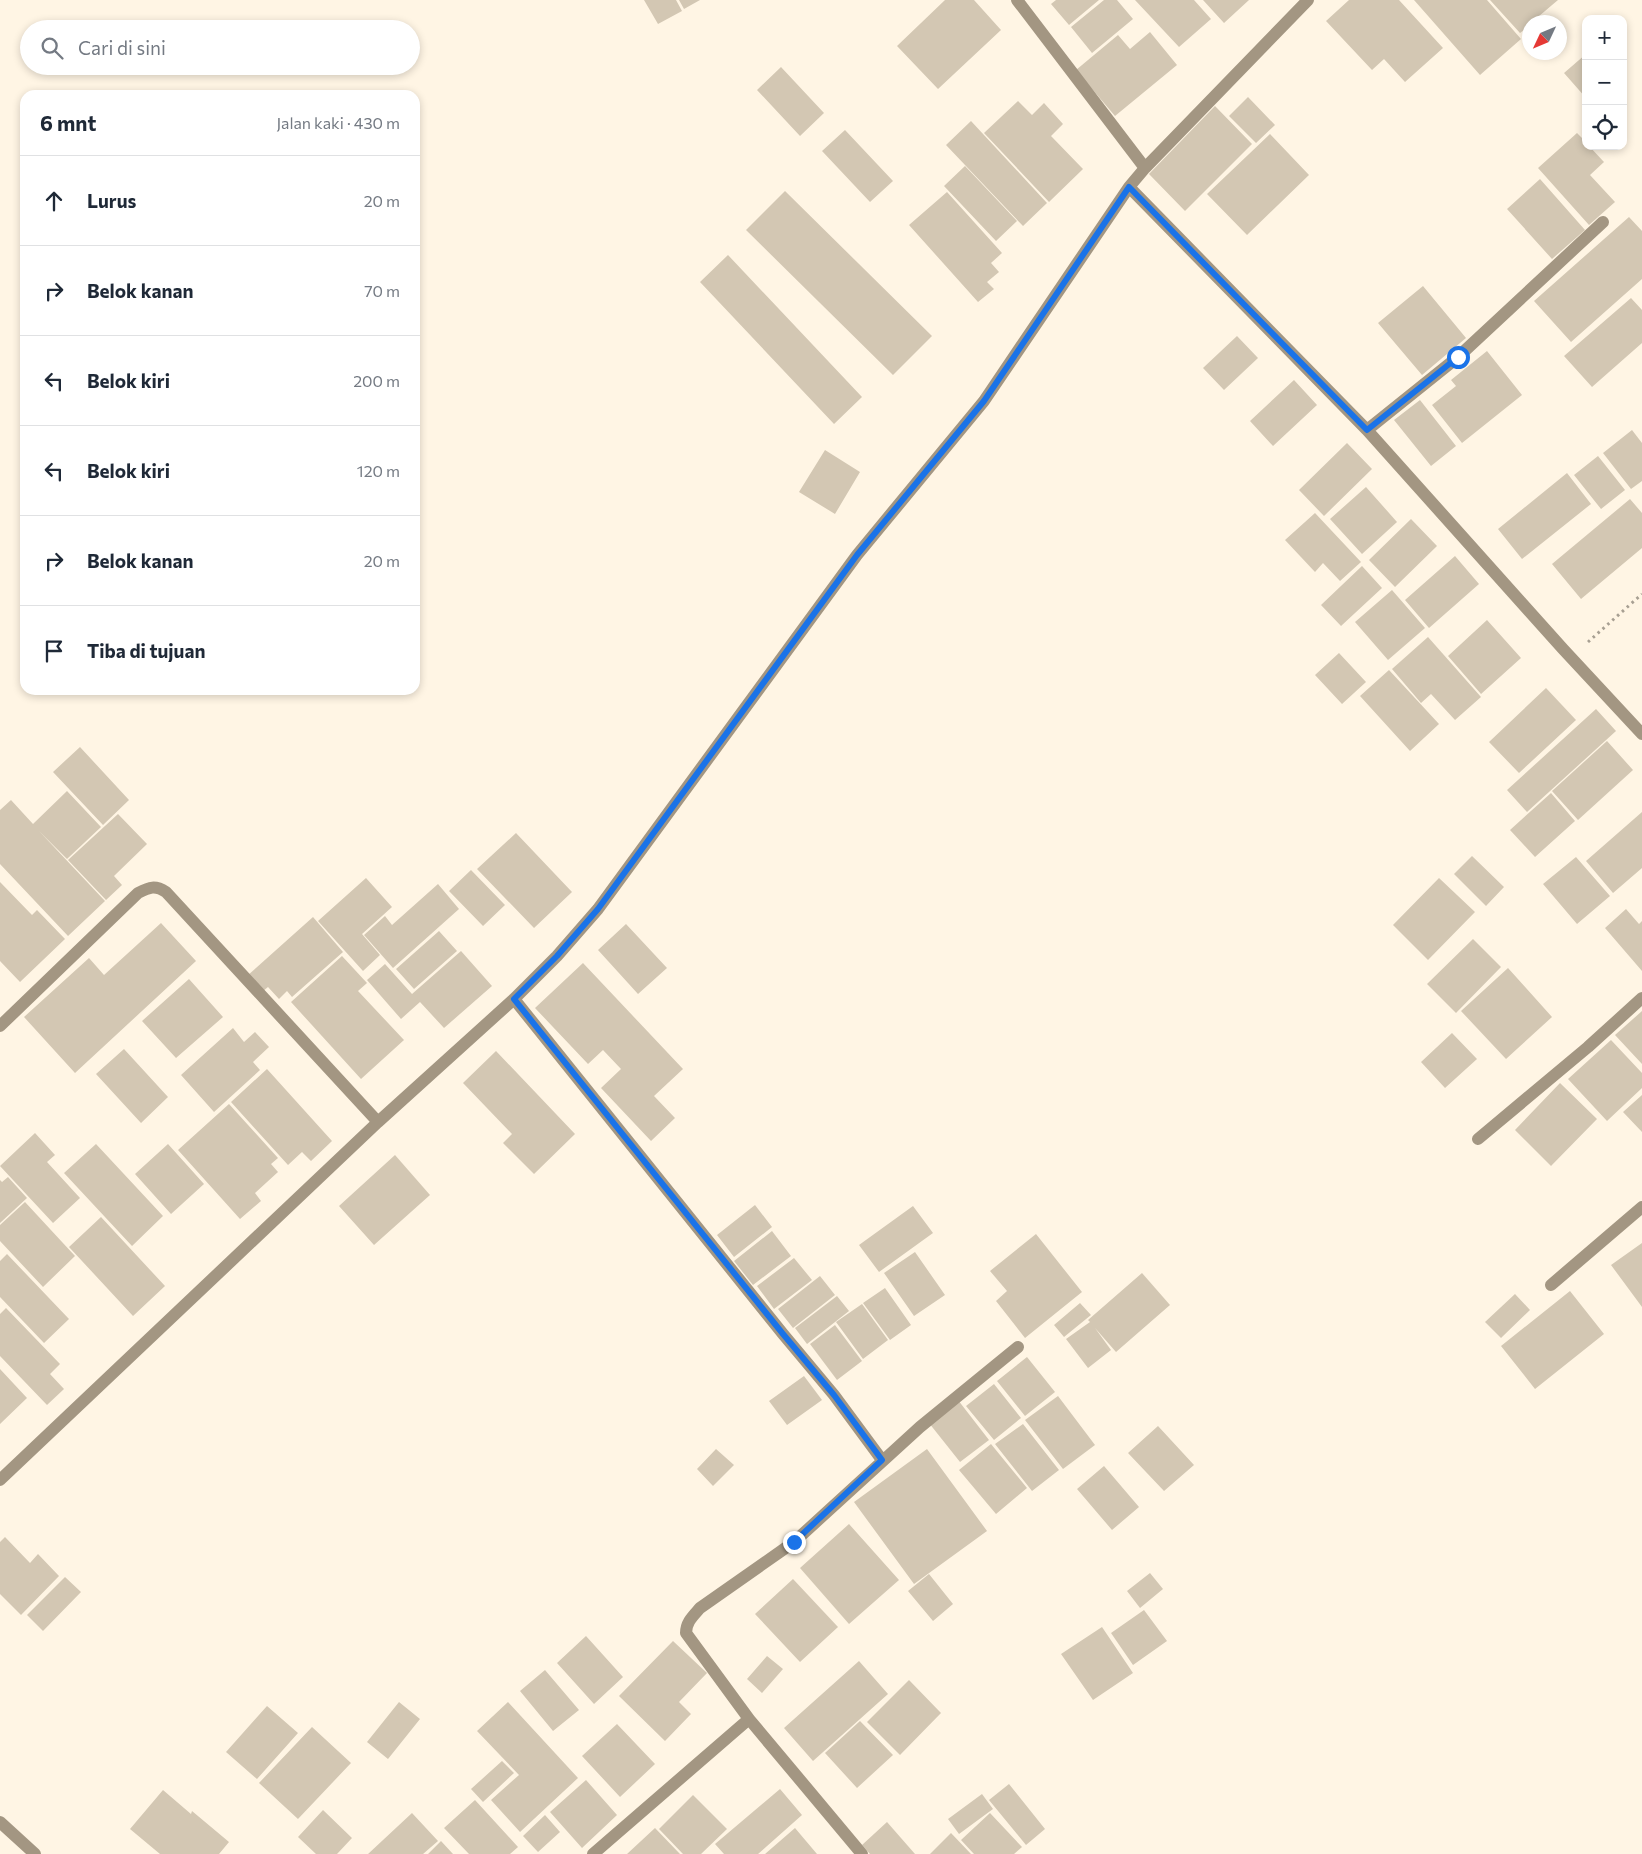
<!DOCTYPE html>
<html lang="id">
<head>
<meta charset="utf-8">
<style>
	:root { --surface:#fff; --page:#f2f2f3; --text:#1f2937; --muted:#747a83; --line:#e0e1e3 }
	body { margin:0; font-family:Commissioner,sans-serif; background:var(--page); color:var(--text) }
	.controls { position:absolute; right:15px; top:15px; display:grid; overflow:hidden; border-radius:10px; box-shadow:0 2px 8px #0003 }
	.controls button { width:45px; height:45px; display:grid; place-items:center; padding:0; border:0; border-bottom:1px solid var(--line); background:var(--surface); color:var(--text); font:25px sans-serif }
	.compass { position:absolute; left:1522px; top:15px; width:45px; height:45px; border-radius:50%; background:var(--surface); box-shadow:0 2px 8px #0003; rotate:226deg }
	.stop { position:absolute; width:15px; height:15px; margin:-11px; border:4px solid #1a73e8; border-radius:50%; background:#fff }
	.stop.end { background:#1a73e8; border-color:#fff; box-shadow:0 1px 5px #0008 }
	.list { margin:0; padding:0; list-style:none }
	h2 { display:flex; justify-content:space-between; align-items:center; height:65px; margin:0; padding:0 20px; font-size:21px }
	h2 small { font-size:16px; font-weight:400; color:var(--muted) }
	.list li { display:grid; grid-template-columns:32px 1fr auto; gap:15px; align-items:center; box-sizing:border-box; height:90px; padding:0 20px; border-top:1px solid var(--line) }
	.list b { display:block; font-size:19px; white-space:nowrap }
	.list em { font-size:16px; font-style:normal; color:var(--muted) }
	.icon { flex:none; width:28px; height:28px; fill:none; stroke:currentColor; stroke-width:2; stroke-linecap:round; stroke-linejoin:round }
	.map { position:relative; flex:none; width:1642px; height:1854px; overflow:hidden }
	.search { position:absolute; background:var(--surface); box-shadow:0 2px 8px #0003; left:20px; top:20px; width:400px; height:55px; display:flex; align-items:center; gap:12px; box-sizing:border-box; padding:0 18px; border-radius:28px; color:var(--muted); font-size:19px }
	.panel { position:absolute; background:var(--surface); box-shadow:0 2px 8px #0003; left:20px; top:90px; width:400px; height:605px; border-radius:15px }
	.map>svg:first-child { display:block }
	.building { fill:#d3c7b3 }
	.lines { fill:none; stroke-linecap:round; stroke-linejoin:round }
	.path { stroke:#a79f92; stroke-width:3; stroke-dasharray:2.5 4; stroke-linecap:butt }
	.street { stroke:#a39682; stroke-width:12 }
	.route { stroke:#1a73e8; stroke-width:6 }
</style>
</head>
<body>
<div class="map">
<svg width="1642" height="1854" viewBox="0 0 1642 1854">
	<rect width="100%" height="100%" fill="#fff5e4"/>
	<path class="building" d="M644 0H676L682 11 658 24Z
		M679 0H700L684 9Z
		M945 0H974L1001 30 938 89 897 46Z
		M1056 0H1099L1069 25 1051 4Z
		M1104 0H1117L1133 19 1092 53 1071 27Z
		M1135 0H1194L1211 19 1179 47Z
		M1203 0H1249L1224 23Z
		M1349 0H1399L1443 48 1405 82 1384 59 1372 70 1326 21Z
		M1414 0H1487L1521 39 1480 75Z
		M1490 0H1558L1532 22H1530V25L1520 33Z
		M1150 32 1177 65 1115 116 1076 70 1118 35 1130 49Z
		M1586 54V98L1564 73Z
		M781 67 824 113 800 136 757 90Z
		M1248 97 1275 125 1256 143 1229 116Z
		M1018 101 1032 115 1044 103 1063 124 1051 136 1083 169 1049 202 984 133Z
		M1215 106 1252 144 1185 211 1149 174Z
		M971 121 1047 203 1023 226 946 145Z
		M845 130 893 181 870 202 822 151Z
		M1577 133 1586 142V146H1589L1604 162 1590 175 1615 202 1589 225 1538 168Z
		M1270 134 1309 175 1247 235 1207 194Z
		M965 166 1017 221 996 241 944 186Z
		M1540 179 1585 230 1552 259 1507 209Z
		M785 191 932 336 893 375 746 230Z
		M947 192 1002 253 991 263 999 272 987 282 994 289 978 302 909 225Z
		M1629 217 1642 231V279L1571 342 1534 301Z
		M728 255 862 397 834 424 700 282Z
		M1423 286 1466 338 1422 375 1378 323Z
		M1631 298 1642 310V343L1592 387 1564 356Z
		M1237 336 1258 358 1224 390 1203 368Z
		M1487 351 1522 395 1462 443 1432 405 1456 386 1451 380Z
		M1294 380 1317 405 1273 446 1250 421Z
		M1420 400 1456 446 1431 466 1394 420Z
		M1632 430 1642 443V481L1631 489 1603 453Z
		M1347 443 1372 469 1324 516 1299 490Z
		M825 450 860 472 835 514 799 492Z
		M1598 456 1625 490 1601 509 1574 475Z
		M1567 473 1591 504 1522 559 1498 529Z
		M1366 487 1397 522 1362 554 1330 519Z
		M1630 499 1642 513V548L1581 599 1552 564Z
		M1315 513 1361 562 1340 581 1323 563 1315 572 1285 540Z
		M1411 519 1437 546 1395 587 1369 560Z
		M1455 556 1479 584 1429 628 1405 600Z
		M1362 566 1382 588 1341 626 1321 605Z
		M1392 590 1425 628 1388 660 1355 622Z
		M1487 620 1521 658 1481 694 1448 656Z
		M1428 637 1481 697 1455 720 1431 694 1421 703 1392 669Z
		M1339 653 1366 682 1342 704 1315 675Z
		M1389 670 1439 724 1410 751 1360 696Z
		M1546 688 1576 720 1519 773 1489 742Z
		M1596 709 1616 731 1527 812 1507 790Z
		M1607 741 1633 770 1578 820 1552 791Z
		M80 747 129 800 103 825 53 772Z
		M67 791 101 827 67 859 39 831 105 901 68 936 0 864V810L11 800 33 824Z
		M1551 793 1575 821 1535 857 1510 830Z
		M1642 812V868L1613 893 1586 861Z
		M118 814 147 844 114 876 122 885 106 900 68 860Z
		M516 833 572 892 534 928 477 869Z
		M1472 856 1504 887 1486 906 1454 874Z
		M1576 857 1610 896 1577 924 1543 884Z
		M471 870 505 905 483 926 449 891Z
		M366 878 392 907 362 934 380 955 363 971 318 921Z
		M1439 878 1475 912 1428 960 1393 925Z
		M0 882 32 915 37 910 65 939 20 982 0 961Z
		M438 884 459 909 393 968 364 935 385 916 392 925Z
		M1626 909 1639 924 1642 921V971L1605 928Z
		M313 917 343 952 292 997 287 991 279 999 268 987 262 992 247 976Z
		M161 923 196 961 75 1073 24 1017 89 958 104 975Z
		M626 924 667 968 638 994 598 950Z
		M439 931 457 951 414 989 396 969Z
		M1473 939 1501 967 1456 1013 1427 984Z
		M461 951 492 986 444 1028 420 1002 401 1019 367 980 385 964 412 994Z
		M342 956 367 983 358 991 404 1040 361 1079 291 1002Z
		M583 963 683 1069 654 1096 675 1118 651 1141 601 1088 621 1069 603 1050 588 1064 535 1008Z
		M1508 968 1552 1017 1506 1059 1461 1011Z
		M189 979 223 1017 176 1058 142 1021Z
		M1642 1011V1064L1615 1035Z
		M233 1028 244 1042 255 1032 269 1047 253 1062 260 1070 214 1112 181 1075Z
		M1452 1033 1477 1059 1445 1088 1421 1062Z
		M1611 1040 1642 1073V1088L1607 1121 1568 1079Z
		M124 1049 168 1097 141 1123 96 1074Z
		M496 1051 575 1134 534 1174 503 1143 512 1134 463 1083Z
		M267 1069 332 1141 311 1161 302 1152 288 1165 231 1102Z
		M1560 1083 1597 1119 1551 1166 1515 1130Z
		M1642 1095V1132L1623 1112Z
		M229 1104 278 1158 271 1164 278 1172 255 1193 261 1201 240 1219 178 1150Z
		M35 1133 55 1155 47 1162 80 1198 53 1223 0 1166Z
		M96 1144 163 1216 132 1246 64 1173Z
		M168 1144 204 1184 171 1214 135 1174Z
		M395 1155 430 1195 374 1245 339 1206Z
		M8 1177 27 1198 0 1223V1180L2 1182Z
		M25 1202 75 1256 43 1287 0 1241V1225Z
		M755 1205 772 1227 734 1257 717 1235Z
		M913 1206 933 1233 879 1272 859 1245Z
		M101 1217 165 1286 133 1316 69 1247Z
		M772 1231 791 1256 753 1285 734 1261Z
		M1036 1234 1082 1292 1025 1338 996 1301 1007 1291 990 1271Z
		M1642 1243V1307L1611 1265Z
		M915 1252 945 1295 914 1316 884 1273Z
		M7 1254 69 1319 44 1343 0 1297V1261Z
		M794 1258 812 1280 774 1309 757 1286Z
		M1142 1273 1170 1305 1116 1352 1095 1328 1111 1350 1088 1368 1066 1339 1090 1322 1088 1320Z
		M820 1276 835 1295 793 1328 778 1309Z
		M885 1288 911 1325 890 1340 863 1303Z
		M1570 1291 1604 1334 1535 1389 1501 1346Z
		M1515 1294 1530 1310 1501 1338 1485 1322Z
		M837 1296 849 1311 807 1344 795 1328Z
		M1080 1303 1091 1315 1064 1337 1054 1325Z
		M862 1304 888 1340 863 1359 836 1322Z
		M6 1308 60 1364 50 1374 64 1389 47 1405 0 1356V1314Z
		M835 1325 862 1361 837 1380 810 1344Z
		M1027 1357 1055 1392 1025 1416 997 1381Z
		M0 1369 27 1398 0 1424Z
		M804 1376 822 1400 787 1425 769 1401Z
		M994 1384 1021 1418 994 1440 966 1406Z
		M1058 1396 1095 1445 1063 1469 1025 1420Z
		M958 1400 989 1440 960 1462 929 1423Z
		M1023 1424 1059 1470 1032 1491 995 1444Z
		M1158 1426 1194 1465 1164 1491 1128 1453Z
		M991 1444 1027 1488 996 1514 959 1470Z
		M716 1449 734 1465 713 1486 697 1469Z
		M927 1449 987 1531 914 1584 854 1502Z
		M1104 1466 1139 1507 1112 1530 1077 1489Z
		M849 1524 899 1580 849 1624 800 1568Z
		M5 1537 30 1563 38 1554 59 1576 21 1615 0 1594V1542Z
		M1150 1573 1163 1589 1140 1608 1127 1591Z
		M929 1574 953 1604 933 1621 908 1591Z
		M65 1577 81 1592 43 1631 27 1615Z
		M793 1579 838 1627 800 1662 755 1614Z
		M1144 1610 1167 1641 1133 1665 1111 1633Z
		M1102 1627 1133 1673 1093 1700 1061 1654Z
		M586 1636 623 1677 594 1704 557 1663Z
		M673 1641 707 1673 679 1702 691 1714 665 1741 619 1696Z
		M767 1656 783 1669 762 1693 747 1679Z
		M859 1661 888 1694 813 1761 784 1728Z
		M545 1670 579 1710 553 1731 520 1691Z
		M909 1680 941 1713 900 1755 867 1722Z
		M399 1702 420 1719 388 1759 367 1742Z
		M508 1702 578 1778 520 1832 491 1800 519 1775 477 1731Z
		M267 1706 298 1733 257 1779 226 1752Z
		M860 1721 893 1755 857 1788 825 1753Z
		M617 1724 655 1764 620 1797 582 1756Z
		M312 1727 351 1763 298 1819 259 1783Z
		M502 1761 514 1773 483 1802 471 1789Z
		M586 1780 617 1815 582 1848 550 1812Z
		M1009 1784 1045 1829 1026 1845 989 1800Z
		M780 1789 802 1815 758 1854H724L715 1844Z
		M163 1790 191 1814 192 1811 229 1842 219 1854H160L130 1829Z
		M982 1794 993 1809 959 1834 948 1819Z
		M693 1795 727 1829 701 1854H683L659 1829Z
		M475 1800 518 1847 510 1854H469L444 1828Z
		M323 1810 352 1838 337 1854H316L298 1837Z
		M412 1813 438 1841 423 1854H368Z
		M990 1813 1022 1847 1014 1854H974L961 1840Z
		M545 1815 560 1832 538 1852 523 1836Z
		M887 1822 915 1854H870L862 1845Z
		M655 1828 680 1854H627Z
		M795 1828 817 1854H765Z
		M951 1833 971 1854H930Z
		M441 1841 453 1854H428Z"/>
	<g class="lines">
		<path class="path" d="M1588 642 1642 594"/>
		<path class="street" d="M1017 0 1145 168
			M1129 187 1367 430 1563 649 1642 734
			M1367 430 1458 357 1603 222
			M514 999 783 1334 834 1395 882 1460
			M0 1026 138 893C150 887 155 885 166 892L378 1122
			M1478 1139 1588 1047 1642 998
			M1551 1285 1642 1207
			M0 1480 378 1122 514 999 557 956 598 909 857 555 984 401 1129 187 1145 168 1308 0
			M0 1822 35 1854
			M593 1854 749 1719
			M862 1854 749 1719 686 1633C686 1622 693 1616 700 1608L794 1542 920 1427 1018 1347"/>
	</g>
	<g class="lines">
		<path class="route" d="M794 1542 882 1460 834 1395 783 1334 514 999 557 956 598 909 857 555 984 401 1129 187 1367 430 1458 357"/>
	</g>
</svg>
<div class="controls">
<button>+</button>
<button>−</button>
<button><svg class="icon" aria-label="locate" viewBox="0 0 24 24"><circle cx="12" cy="12" r="6"/><path d="M12 2v4M12 18v4M2 12h4M18 12h4"/></svg></button>
</div>
<svg class="compass" viewBox="-18 -18 36 36"><path d="M0-13l5 13h-10z" fill="#e53935"/><path d="M0 13l5-13h-10z" fill="#747a83"/></svg>
<div class="stop" style="left:1458px;top:357px"></div>
<div class="stop end" style="left:794px;top:1542px"></div>
<div class="search"><svg class="icon" aria-label="search" viewBox="0 0 24 24"><circle cx="10" cy="10" r="6"/><path d="M15 15l6 6"/></svg>Cari di sini</div>
<section class="panel">
<h2>6 mnt<small>Jalan kaki · 430 m</small></h2>
<ul class="list">
<li><svg class="icon" aria-label="ahead" viewBox="0 0 24 24"><path d="M12 20V5M6 11l6-6 6 6"/></svg><div><b>Lurus</b></div><em>20 m</em></li>
<li><svg class="icon" aria-label="right" viewBox="0 0 24 24"><path d="M7 20v-9h11M14 6l5 5-5 5"/></svg><div><b>Belok kanan</b></div><em>70 m</em></li>
<li><svg class="icon" aria-label="left" viewBox="0 0 24 24"><path d="M17 20v-9H6M10 6l-5 5 5 5"/></svg><div><b>Belok kiri</b></div><em>200 m</em></li>
<li><svg class="icon" aria-label="left" viewBox="0 0 24 24"><path d="M17 20v-9H6M10 6l-5 5 5 5"/></svg><div><b>Belok kiri</b></div><em>120 m</em></li>
<li><svg class="icon" aria-label="right" viewBox="0 0 24 24"><path d="M7 20v-9h11M14 6l5 5-5 5"/></svg><div><b>Belok kanan</b></div><em>20 m</em></li>
<li><svg class="icon" aria-label="arrive" viewBox="0 0 24 24"><path d="M6 21V4h12l-3 4 3 4H6"/></svg><div><b>Tiba di tujuan</b></div></li>
</ul>
</section>
</div>
</body>
</html>
